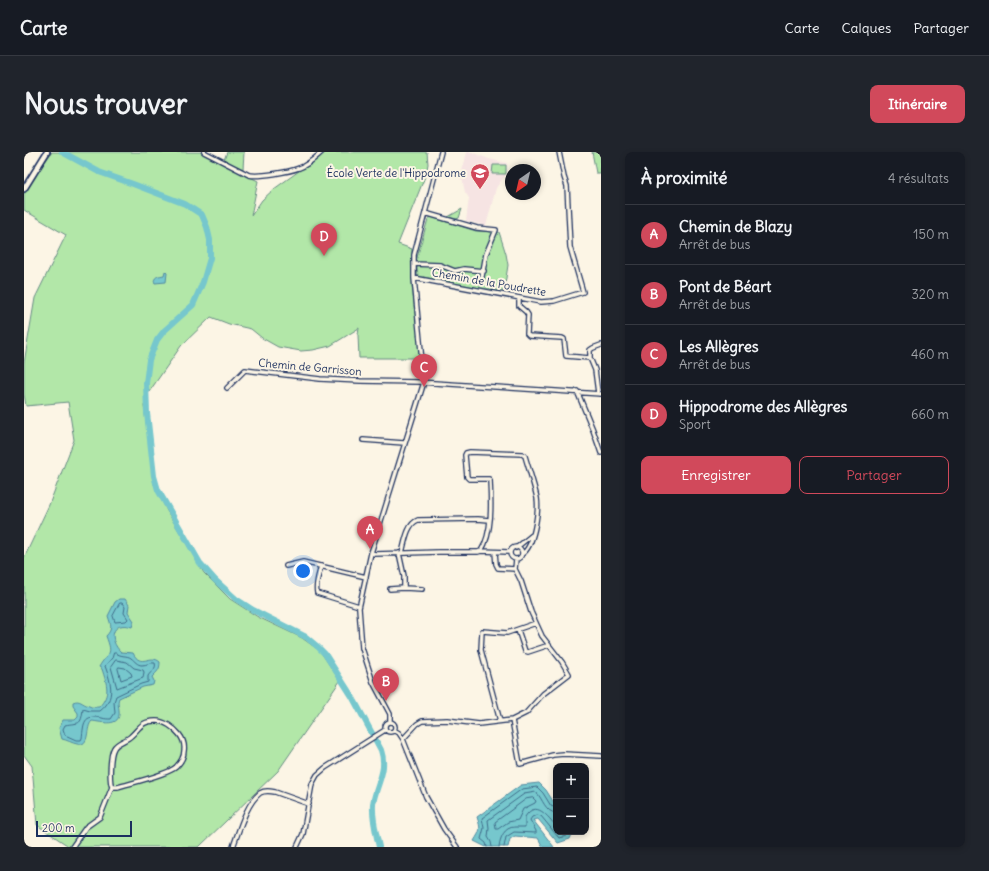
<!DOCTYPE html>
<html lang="fr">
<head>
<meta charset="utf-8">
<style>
	:root { --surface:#171b24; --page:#20242c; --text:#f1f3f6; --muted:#9ea1a6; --line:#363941; --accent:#d1495b }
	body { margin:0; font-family:Delius,sans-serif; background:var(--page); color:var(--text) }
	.controls { position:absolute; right:12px; bottom:12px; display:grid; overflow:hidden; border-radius:8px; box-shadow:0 2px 6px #0003 }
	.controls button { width:36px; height:36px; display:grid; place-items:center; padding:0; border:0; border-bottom:1px solid var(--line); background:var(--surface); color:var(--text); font:20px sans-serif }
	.compass { position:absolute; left:481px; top:12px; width:36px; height:36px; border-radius:50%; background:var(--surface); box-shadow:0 2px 6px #0003; rotate:214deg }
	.scale { position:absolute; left:12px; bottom:10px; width:96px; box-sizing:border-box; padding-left:4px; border:2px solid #1b2f5e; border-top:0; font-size:11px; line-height:14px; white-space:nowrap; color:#1b2f5e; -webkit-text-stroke:3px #fcf5e5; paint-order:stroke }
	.you { position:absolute; left:279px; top:419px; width:14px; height:14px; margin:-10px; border:3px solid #fff; border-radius:50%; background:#1a73e8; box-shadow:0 0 0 6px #1a73e833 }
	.badge { display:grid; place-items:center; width:26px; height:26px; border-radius:50%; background:var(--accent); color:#fff; font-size:13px; font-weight:700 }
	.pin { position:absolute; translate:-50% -33px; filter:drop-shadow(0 1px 2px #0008) }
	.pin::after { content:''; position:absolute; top:21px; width:14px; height:12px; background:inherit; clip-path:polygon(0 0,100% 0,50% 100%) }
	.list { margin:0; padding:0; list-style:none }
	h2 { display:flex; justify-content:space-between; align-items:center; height:52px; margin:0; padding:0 16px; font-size:17px }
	h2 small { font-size:13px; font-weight:400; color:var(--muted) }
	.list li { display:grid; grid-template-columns:26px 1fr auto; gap:12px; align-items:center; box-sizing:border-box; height:60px; padding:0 16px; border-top:1px solid var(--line) }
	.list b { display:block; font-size:15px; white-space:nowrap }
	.list p { margin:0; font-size:13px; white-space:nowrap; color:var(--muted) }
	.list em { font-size:13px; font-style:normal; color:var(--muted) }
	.actions { display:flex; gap:8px; padding:12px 16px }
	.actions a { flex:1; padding:9px 0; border:1px solid var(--accent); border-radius:8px; text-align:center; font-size:14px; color:var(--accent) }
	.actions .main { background:var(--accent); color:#fff }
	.map { position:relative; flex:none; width:577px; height:695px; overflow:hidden; border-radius:8px }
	header { display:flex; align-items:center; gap:24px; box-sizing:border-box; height:56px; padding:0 20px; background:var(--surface); border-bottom:1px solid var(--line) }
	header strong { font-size:19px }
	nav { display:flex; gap:22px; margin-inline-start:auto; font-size:14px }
	.intro { display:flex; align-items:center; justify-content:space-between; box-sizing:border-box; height:96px; padding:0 24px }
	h1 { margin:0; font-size:28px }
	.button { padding:10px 18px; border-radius:8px; background:var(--accent); color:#fff; font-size:14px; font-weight:700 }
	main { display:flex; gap:24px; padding:0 24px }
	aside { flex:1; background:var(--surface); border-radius:8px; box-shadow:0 2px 6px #0003 }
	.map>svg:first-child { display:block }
	.built { fill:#f6e4e3 }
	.green { fill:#b2e7a8; stroke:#668b83 }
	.water { fill:#76c7cd; stroke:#528aa1 }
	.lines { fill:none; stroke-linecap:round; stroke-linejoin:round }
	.shore { stroke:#3f6c8a; stroke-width:1 }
	.river { stroke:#76c7cd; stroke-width:6 }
	.minor-casing { stroke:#1b2f5e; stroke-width:6 }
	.tertiary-casing { stroke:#1b2f5e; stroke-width:8 }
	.minor { stroke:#fcf5e5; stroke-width:3.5 }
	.tertiary { stroke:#fcf5e5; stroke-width:4.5 }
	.labels { text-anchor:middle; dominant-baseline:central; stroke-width:4; stroke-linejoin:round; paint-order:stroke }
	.poi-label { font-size:11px; fill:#1b2f5e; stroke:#fcf5e5; text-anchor:end }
	.street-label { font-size:11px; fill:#1b2f5e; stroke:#fcf5e5 }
</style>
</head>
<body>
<header>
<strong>Carte</strong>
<nav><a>Carte</a><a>Calques</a><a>Partager</a></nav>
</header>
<div class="intro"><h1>Nous trouver</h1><a class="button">Itinéraire</a></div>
<main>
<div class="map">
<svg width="577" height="695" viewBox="0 0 577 695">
	<rect width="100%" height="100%" fill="#fcf5e5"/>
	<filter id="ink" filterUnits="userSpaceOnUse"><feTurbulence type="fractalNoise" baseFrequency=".025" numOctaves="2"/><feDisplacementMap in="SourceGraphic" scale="8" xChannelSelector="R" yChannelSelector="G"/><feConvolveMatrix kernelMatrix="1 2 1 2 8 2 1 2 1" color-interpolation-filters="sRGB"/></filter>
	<g filter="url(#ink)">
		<path class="built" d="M443 0H447L465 7 483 11 482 22 472 36 462 74 442 69 445 46 441 40 439 31V28L436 27Z"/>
		<path class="green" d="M28 0H176L234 29 227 64 238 48 250 37 275 19 286 13 300 0H403L404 12 402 22 374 92 388 97C385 131 393 172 397 206H335L334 183 335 176 306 194 289 198 277 199 254 195 238 186 227 177 205 172 187 165 157 194 125 240 120 254 130 332 143 359 180 421 206 447 234 465 278 486 296 499 316 529 254 619 176 694 173 695H46L13 673 8 614 0 603V406L25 353 50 288 44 250 2 254 0 242V211L11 146 42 83 0 58V39Z
			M203 0H220L219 17 200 8Z
			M568 0H577V21H572Z
			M469 13H482V22H468Z
			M438 57 435 66 432 67 424 65Z
			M407 65 452 79 475 80 482 102 484 113 480 139 456 136 394 124 392 109 404 67Z"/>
		<path class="water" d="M141 119 143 121 142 130 131 131 130 129C131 124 135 124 140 123Z
			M95 447H101L105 453 104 460 110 469 108 475C87 468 84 488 97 500L109 501C117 517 126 501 136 510 136 518 133 520 128 525L130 529 129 533 119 535 95 546C93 551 95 554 95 559 97 576 77 570 68 569 61 575 67 595 53 592 48 591 43 588 38 587L35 576 39 568H51L54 565V561L49 554V550C56 547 58 552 65 554 68 556 72 555 75 555 87 542 83 533 78 517L75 515C84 499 90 505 82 484 89 477 87 473 84 464L91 450Z
			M515 631 522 638 532 654V680H549L546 687 534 691 514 667 509 668 530 695H519L514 686 491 684 486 687 484 695H462L450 689C457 678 457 677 453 665L497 633Z"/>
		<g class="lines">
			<path class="shore" d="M96 451H98L101 455 100 461 104 467 102 469 91 470 89 464Z
				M90 501H92C97 505 103 503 107 506 111 509 113 513 118 513 123 513 126 510 131 511 133 517 127 519 124 524V530L117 532 92 544 90 550 91 561 87 567C84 567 81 567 78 566 59 562 60 571 58 586L57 588H52L41 583 39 577 41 573C55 570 57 575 59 557L66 559H76C92 547 87 530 81 514L88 506Z
				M92 508 103 510 110 516 119 518 120 520 119 526 93 536 87 515Z
				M95 515 101 516 107 521 108 524 97 528 94 517Z
				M509 646 512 649 511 651 499 657 494 668 484 670 474 677H472L471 670 502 647Z
				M463 695 462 691 457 687 460 676 458 666 498 637 513 635 519 641 527 654 532 656
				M468 695 467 690 464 685 465 676 464 668 500 642 512 640C519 647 521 660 532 661
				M475 695C476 686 480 675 491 675 494 675 498 675 501 675V665C512 647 524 665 532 674
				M480 695 482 685 490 680 512 681V679L506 668 508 665 513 663 517 664 535 686 542 684 545 680"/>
			<path class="river" d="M38 0 75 20 109 32 161 52 178 63 183 75 186 88V106L179 130 169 153 140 179 133 188 125 208 122 231 123 261 130 324 134 338 176 411 191 428 212 447 229 458 282 485 294 495 301 502 329 546 357 598C364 619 352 632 349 652 348 667 352 681 355 695"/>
			<g class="minor-casing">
				<path id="minor" d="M180 0 225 23C236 25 265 20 275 16 284 13 291 6 298 0
					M401 61 453 76 472 78 462 102 457 130
					M390 112 416 113 431 119 440 117 460 119
					M390 126 517 150 530 149 559 140 546 95 543 34 540 25 535 0
					M495 146V154L502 160 504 163 503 182 505 184 538 186 540 187 542 204 566 206
					M203 236 221 218 296 227 336 229 395 230 577 242
					M553 239 569 278 577 301
					M574 241 571 218 566 206V198L569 196 577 193
					M339 288 380 291
					M486 401a6 6 0 1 1 12 0a6 6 0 1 1-12 0Z
					M492 396 508 383
					M457 399 485 400
					M471 400 472 412 474 416 491 417
					M347 401 351 402 415 400H454L457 399C469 381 467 348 466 328L465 327H445L443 325 441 303 442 301 446 300 498 302 501 304C505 318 510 332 513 346 515 359 510 395 498 402
					M375 401 380 424V436L398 437
					M378 401C381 390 383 372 394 368L454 367 465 368
					M262 414 279 410 342 425
					M297 414C295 422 291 432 293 441L335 454
					M366 437 380 436
					M494 478 501 499 504 500 525 493
					M488 568 502 561 519 542 545 522 538 510 518 484 507 460 497 429 491 417 492 407
					M476 569 457 498 458 479 483 481 512 471
					M361 575a5 5 0 1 1 10 0a5 5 0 1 1-10 0Z
					M366 570V562L349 530 338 496 335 456 347 401 400 230 390 126V103L417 0
					M370 578 375 581 379 587 402 645 420 677 433 695
					M379 587 393 572 398 569 423 568 455 572 488 568 496 612 529 603 540 602 577 604
					M48 695 62 675 76 665 88 635C85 629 86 602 90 596 93 590 102 589 107 584 116 576 117 569 132 569 141 569 150 576 155 582 159 587 161 593 160 599 160 605 156 611 152 615 143 623 107 631 94 635H88
					M209 695C215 679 222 652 236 641 241 638 246 639 251 640L285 652
					M273 695 279 682 288 632 293 623 301 616 361 578"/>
			</g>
			<g class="tertiary-casing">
				<path id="tertiary" d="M0 37 23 0"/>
			</g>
			<use href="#minor" class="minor"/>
			<use href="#tertiary" class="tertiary"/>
		</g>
	</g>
	<defs>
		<g id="school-pin" transform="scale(1)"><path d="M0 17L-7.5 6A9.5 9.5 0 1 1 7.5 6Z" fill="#d1495b" stroke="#fcf5e5"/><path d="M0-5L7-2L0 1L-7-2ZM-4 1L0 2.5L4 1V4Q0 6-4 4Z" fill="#fff"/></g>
	</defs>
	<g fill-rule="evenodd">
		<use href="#school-pin" x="456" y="21"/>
	</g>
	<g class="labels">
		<g class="poi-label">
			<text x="442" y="21">École Verte de l'Hippodrome</text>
		</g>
		<g class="street-label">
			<text transform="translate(465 130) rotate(10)">Chemin de la Poudrette</text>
			<text transform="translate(286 215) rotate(5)">Chemin de Garrisson</text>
		</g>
	</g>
</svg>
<div class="controls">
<button>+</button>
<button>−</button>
</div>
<svg class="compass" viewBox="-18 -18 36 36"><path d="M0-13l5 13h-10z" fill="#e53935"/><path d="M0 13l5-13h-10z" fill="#9ea1a6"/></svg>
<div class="scale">200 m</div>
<div class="you"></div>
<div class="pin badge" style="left:346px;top:397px">A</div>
<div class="pin badge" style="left:362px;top:549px">B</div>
<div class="pin badge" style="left:400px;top:235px">C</div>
<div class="pin badge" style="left:300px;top:104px">D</div>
</div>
<aside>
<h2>À proximité<small>4 résultats</small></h2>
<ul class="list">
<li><span class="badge">A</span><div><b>Chemin de Blazy</b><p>Arrêt de bus</p></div><em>150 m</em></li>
<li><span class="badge">B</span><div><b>Pont de Béart</b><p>Arrêt de bus</p></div><em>320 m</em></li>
<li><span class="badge">C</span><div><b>Les Allègres</b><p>Arrêt de bus</p></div><em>460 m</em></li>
<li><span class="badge">D</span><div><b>Hippodrome des Allègres</b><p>Sport</p></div><em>660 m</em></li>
</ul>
<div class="actions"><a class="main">Enregistrer</a><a>Partager</a></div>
</aside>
</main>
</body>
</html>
